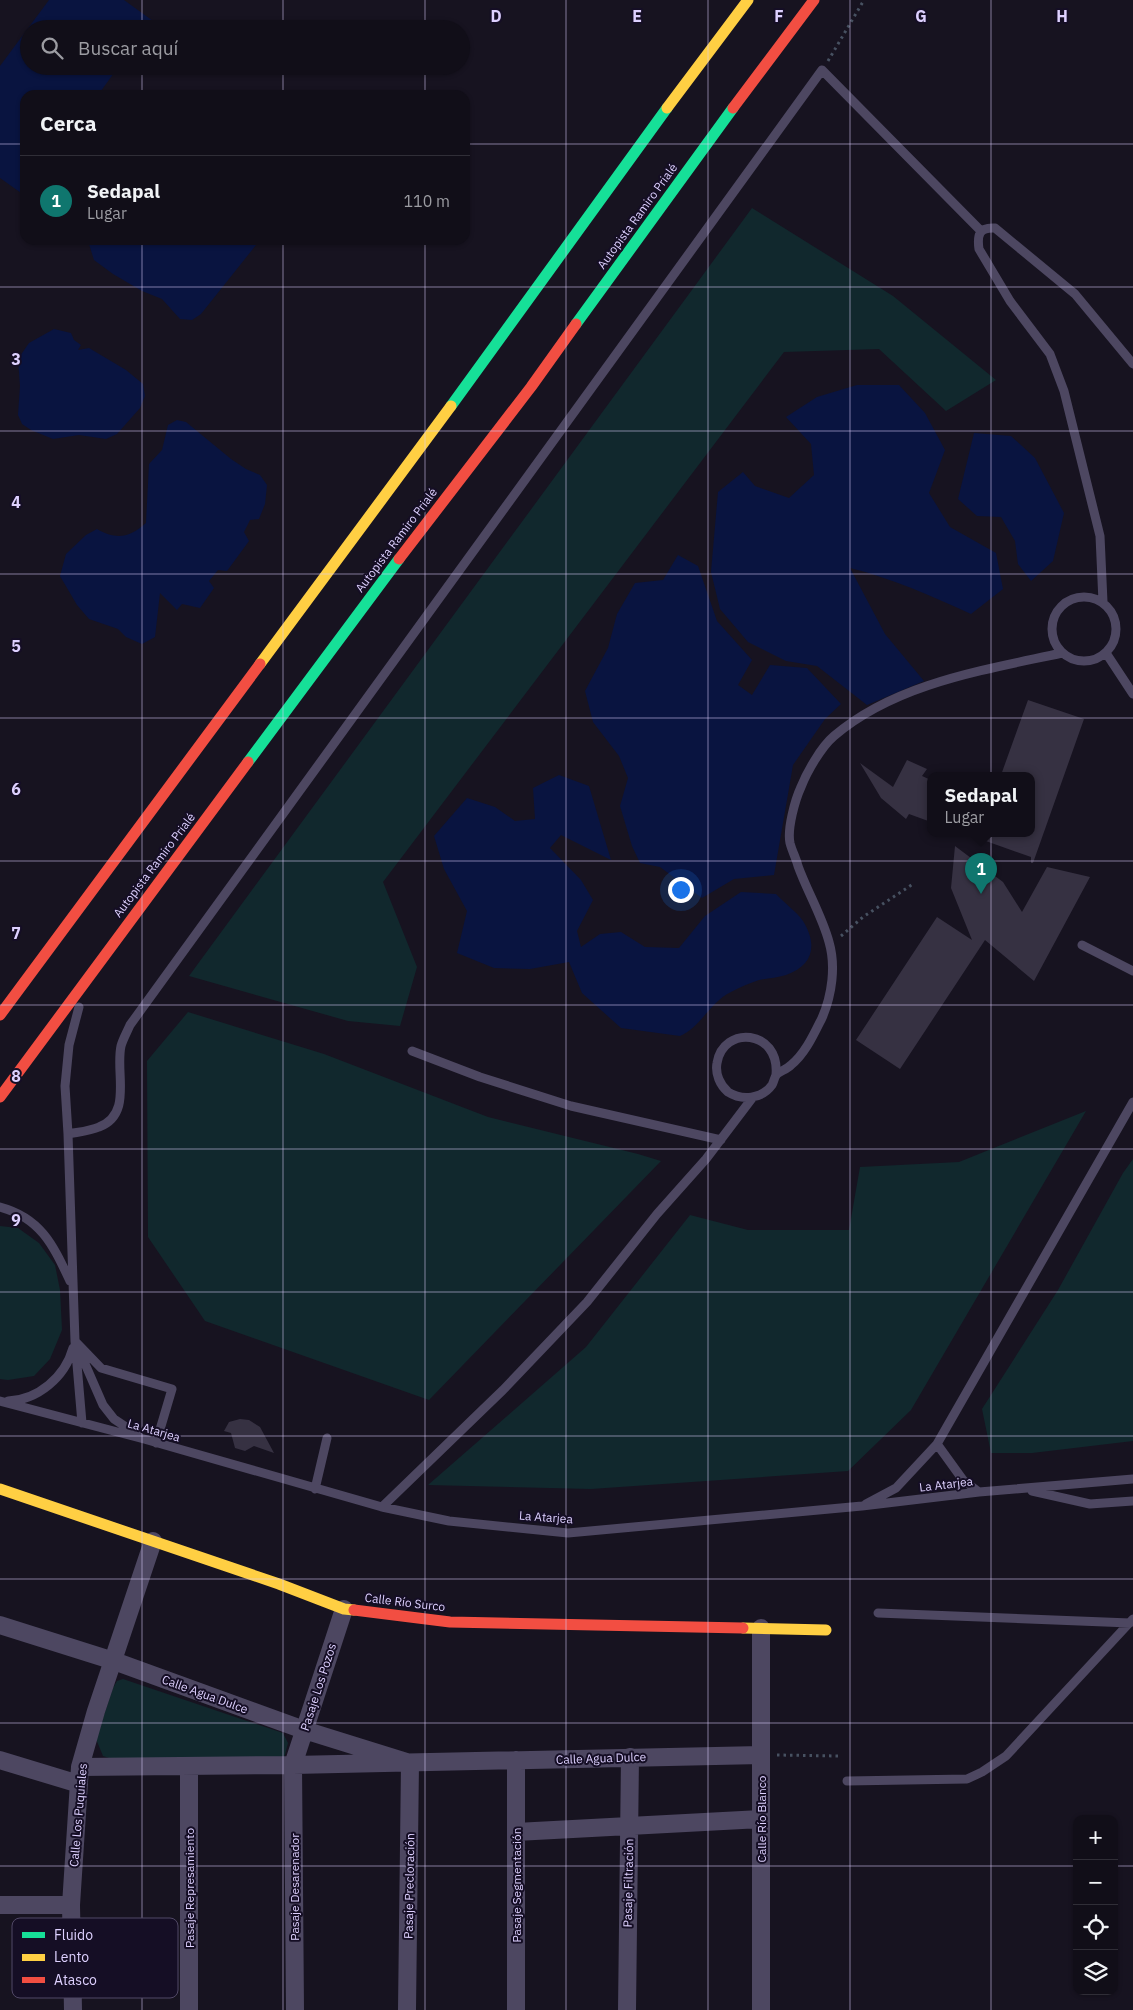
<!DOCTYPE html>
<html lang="es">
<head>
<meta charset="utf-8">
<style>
	:root { --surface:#110e18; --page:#1a1721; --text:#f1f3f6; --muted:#9c9ca2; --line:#302e37; --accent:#0f766e }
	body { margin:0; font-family:"IBM Plex Sans",sans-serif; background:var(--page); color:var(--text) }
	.controls { position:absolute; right:15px; bottom:15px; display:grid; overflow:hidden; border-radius:10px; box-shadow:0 1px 4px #0004 }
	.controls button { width:45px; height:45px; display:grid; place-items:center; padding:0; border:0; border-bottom:1px solid var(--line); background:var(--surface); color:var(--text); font:25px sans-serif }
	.you { position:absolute; left:680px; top:889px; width:18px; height:18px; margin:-12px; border:4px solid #fff; border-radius:50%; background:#1a73e8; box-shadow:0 0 0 8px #1a73e833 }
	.badge { display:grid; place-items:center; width:32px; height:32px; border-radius:50%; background:var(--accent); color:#fff; font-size:16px; font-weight:700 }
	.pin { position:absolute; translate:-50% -41px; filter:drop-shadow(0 1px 2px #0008) }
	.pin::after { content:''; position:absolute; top:26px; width:18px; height:15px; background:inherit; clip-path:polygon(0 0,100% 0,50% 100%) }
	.popup { position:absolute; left:927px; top:772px; width:108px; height:65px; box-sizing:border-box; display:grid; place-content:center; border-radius:10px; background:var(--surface); filter:drop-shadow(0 1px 4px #0005); font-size:16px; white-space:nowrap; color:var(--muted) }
	.popup b { font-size:19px; color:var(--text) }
	.popup::after { content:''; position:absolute; left:50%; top:100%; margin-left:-10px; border:10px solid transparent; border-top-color:var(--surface) }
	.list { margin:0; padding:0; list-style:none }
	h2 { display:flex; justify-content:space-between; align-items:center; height:65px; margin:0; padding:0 20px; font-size:21px }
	h2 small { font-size:16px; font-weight:400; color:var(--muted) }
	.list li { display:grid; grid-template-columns:32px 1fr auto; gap:15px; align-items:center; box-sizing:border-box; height:90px; padding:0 20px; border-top:1px solid var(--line) }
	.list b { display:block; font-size:19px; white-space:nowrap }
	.list p { margin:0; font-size:16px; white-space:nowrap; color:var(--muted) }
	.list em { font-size:16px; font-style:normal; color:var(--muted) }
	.icon { flex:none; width:28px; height:28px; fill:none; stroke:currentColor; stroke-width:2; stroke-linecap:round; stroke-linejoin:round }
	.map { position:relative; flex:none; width:1133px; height:2010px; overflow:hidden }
	.search { position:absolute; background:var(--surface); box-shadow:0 1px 4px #0004; left:20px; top:20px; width:450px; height:55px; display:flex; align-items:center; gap:12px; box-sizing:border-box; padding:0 18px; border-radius:28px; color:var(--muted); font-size:19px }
	.panel { position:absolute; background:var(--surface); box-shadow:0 1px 4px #0004; left:20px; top:90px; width:450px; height:155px; border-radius:15px }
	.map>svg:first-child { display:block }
	.green { fill:#11282d }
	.water { fill:#091440 }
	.building { fill:#363142 }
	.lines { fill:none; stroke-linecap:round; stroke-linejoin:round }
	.path { stroke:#475161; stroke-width:3; stroke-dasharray:2.5 4; stroke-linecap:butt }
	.lane { stroke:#4d4761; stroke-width:9 }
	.street { stroke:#4d4761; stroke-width:18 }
	.fast { stroke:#16e098; stroke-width:11 }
	.slow { stroke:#ffcf43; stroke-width:11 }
	.jam { stroke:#f24e42; stroke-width:11 }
	.grid { fill:none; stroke:#ded1ff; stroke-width:1; stroke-opacity:0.55 }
	.labels { text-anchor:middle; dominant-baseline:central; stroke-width:4; stroke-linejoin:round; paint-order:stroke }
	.street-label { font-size:12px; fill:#ded1ff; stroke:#150e25 }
	.key { fill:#150e25; stroke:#514866; stroke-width:1 }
	.key-label { font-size:14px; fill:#ded1ff }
	.grid-label { font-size:16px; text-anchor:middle; font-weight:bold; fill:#ded1ff; stroke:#150e25; stroke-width:4; stroke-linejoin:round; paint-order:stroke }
</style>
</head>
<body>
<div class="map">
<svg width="1133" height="2010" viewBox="0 0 1133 2010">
	<rect width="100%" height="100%" fill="#171320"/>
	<path class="green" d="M752 208 893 296 996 380 946 411 879 349 784 352 383 882 417 967 400 1026 348 1021 189 976Z
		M188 1012 324 1054 488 1117 638 1154 661 1161 429 1400 205 1321 148 1237 147 1061Z
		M1086 1111 911 1410 848 1471 591 1489 428 1485 586 1347 690 1215 748 1230H849L860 1167 959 1162Z
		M1133 1159V1441L1032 1453H991L982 1409 1058 1290 1123 1173Z
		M0 1226 18 1228 39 1243 55 1265 60 1290 62 1330 50 1359 34 1376 8 1380 0 1379Z
		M123 1679 283 1733 288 1743 284 1758H109L103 1756 96 1739 113 1688 117 1681Z"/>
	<path class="water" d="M49 0H124L153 21 147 29H29V66H119L98 95H25L24 195 0 178V66Z
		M92 240H260L201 314 192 320 180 319 162 299 142 291 113 274 94 260 89 244Z
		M54 329 71 333 74 340 81 345 78 350 89 348 126 370 143 384 145 396 140 408 117 434 106 439 79 435 53 439 31 430 22 424 18 415 20 386 18 359 29 343Z
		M857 385H899L925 413 945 450 929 493 950 527 996 553 1003 589 971 614C932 596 891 578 850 568L885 634 924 681 867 705 817 666 786 661 748 642 720 609 711 572 718 492 743 472 755 486 789 498 814 475 811 444 786 417 817 397Z
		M177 420 186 422 231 459 246 469 260 475 267 485 265 504 259 519 250 520 244 532 249 541 227 571 218 570 209 581 214 588 200 608 182 604 177 610 160 593 155 637 142 644 126 637 118 629 89 619 77 605 60 576 66 554 86 535 97 529C116 540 129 538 146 523L149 464 162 450 168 425Z
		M974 433 1011 436 1035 458 1064 513 1053 561 1031 581 1018 564 1015 541 1001 517 977 516 958 499Z
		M678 555 698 566 717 621 752 660 738 685 752 695 770 665 807 668 841 704 825 719 793 765 774 875 734 879 702 898 660 867 640 863 632 846 620 806 628 778 619 756 593 722 585 691 608 648 617 614 635 583 663 580Z
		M559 775 589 786 611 860 561 835 550 848 581 880 593 900 577 931 581 947 600 934 621 932 645 947 679 948 705 916 741 892 776 894C784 903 796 911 803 921 818 945 813 966 786 975 777 978 768 978 759 980 750 983 740 987 731 992 710 1002 701 1027 680 1036L621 1028 582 993 569 962 530 969 494 968 457 953 467 911 444 869 434 836 467 798 495 807 515 821 535 819 533 788Z"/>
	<path class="building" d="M1028 700 1084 719 1033 863H1031V857L969 835V833H1031V775H1001Z
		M907 760 927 769 922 776 931 780V822L909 814 906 819 881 798 860 763 893 787Z
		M955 846 1003 882 1022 912 1047 867 1090 877 1034 981 985 940 900 1069 856 1040 937 917 972 940 951 888Z
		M240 1419 249 1420 260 1427 274 1453 254 1446 245 1451 235 1448 231 1433 224 1431 229 1422Z"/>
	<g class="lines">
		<path class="path" d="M828 61 864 0
			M841 936 863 917 913 884
			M777 1755 838 1756"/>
		<path class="lane" d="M1052 629a32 32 0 1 1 64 0a32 32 0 1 1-64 0Z
			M1103 602 1100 536 1064 391 1050 354 1010 301 979 249C977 235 979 227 995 228L1075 294 1133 364
			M1106 653 1133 694
			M1082 945 1133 971
			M79 1007 69 1045 65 1086 68 1134 75 1341 82 1423
			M412 1051 480 1077 571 1106 721 1140
			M776 1075C780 1029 723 1025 717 1063 715 1074 720 1085 728 1092 742 1101 762 1099 772 1085 774 1082 774 1077 777 1074 781 1071 787 1069 791 1065 805 1054 814 1034 822 1018 832 995 836 966 829 942 822 916 807 891 798 866 796 858 792 851 790 843 787 829 795 800 801 787 807 772 821 747 834 736 896 683 984 670 1062 653
			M68 1134C78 1132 90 1131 99 1127 133 1114 115 1073 121 1046 123 1039 127 1032 130 1025L822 70 981 231
			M0 1207C41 1218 53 1245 70 1281
			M75 1341 101 1368 172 1389 156 1443
			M79 1350 103 1405 114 1419 138 1435
			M0 1401 144 1439 382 1507 449 1521 568 1533 862 1506 979 1492 1133 1479
			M8 1401C38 1400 65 1377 73 1348
			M937 1444 963 1480 979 1492
			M315 1489 327 1438
			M1032 1491 1090 1504 1133 1501
			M866 1504 896 1488 937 1444 1133 1102
			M382 1507 503 1390 587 1302 657 1214 706 1159 753 1097
			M878 1613 1130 1623
			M847 1781 967 1779 982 1772 1006 1756 1133 1619"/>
		<path class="street" d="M0 1625 114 1661 304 1730 410 1763 407 2010
			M761 1628V2010
			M0 1760 79 1784
			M80 1767 293 1765 761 1755
			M516 1832 761 1819
			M0 1905H71
			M73 2010 71 1905 80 1767 96 1711 153 1541
			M189 2010V1766
			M295 2010 293 1765 344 1609
			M516 2010V1760
			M627 2010 630 1757"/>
		<path class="fast" d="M576 324 733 108
			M451 406 667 108
			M248 762 399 559"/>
		<path class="slow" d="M667 108 748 0
			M260 664 451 406
			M0 1489 279 1584 344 1609 354 1610
			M743 1628 826 1630"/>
		<path class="jam" d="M733 108 814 0
			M399 559 531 387 576 324
			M0 1015 260 664
			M0 1097 248 762
			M354 1610 450 1622 743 1628"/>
	</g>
	<path class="grid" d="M142 0V29M283 0V29M425 0V29M566 0V2010M708 0V2010M850 0V2010M991 0V2010M142 66V95M283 66V95M425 66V95M0 144H25M465 144H1133M142 240V2010M283 240V2010M425 240V2010M0 287H1133M0 431H1133M0 574H1133M0 718H1133M0 861H1133M0 1005H1133M0 1149H1133M0 1292H1133M0 1436H1133M0 1579H1133M0 1723H1133M0 1866H1077M1114 1866H1133"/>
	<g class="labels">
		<g class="street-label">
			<text transform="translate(637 216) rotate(-54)">Autopista Ramiro Prialé</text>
			<text transform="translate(396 540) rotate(-53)">Autopista Ramiro Prialé</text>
			<text transform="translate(154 865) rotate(-53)">Autopista Ramiro Prialé</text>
			<text transform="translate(154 1430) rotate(16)">La Atarjea</text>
			<text transform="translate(946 1484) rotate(-7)">La Atarjea</text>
			<text transform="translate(546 1517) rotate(4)">La Atarjea</text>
			<text transform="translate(405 1602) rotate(7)">Calle Río Surco</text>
			<text transform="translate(318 1687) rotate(-72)">Pasaje Los Pozos</text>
			<text transform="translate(205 1694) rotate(20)">Calle Agua Dulce</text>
			<text transform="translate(601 1758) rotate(-2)">Calle Agua Dulce</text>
			<text transform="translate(78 1815) rotate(-85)">Calle Los Puquiales</text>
			<text transform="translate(761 1819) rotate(-90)">Calle Río Blanco</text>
			<text transform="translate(628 1883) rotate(-89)">Pasaje Filtración</text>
			<text transform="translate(516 1885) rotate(-90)">Pasaje Segmentación</text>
			<text transform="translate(409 1886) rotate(-89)">Pasaje Precloración</text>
			<text transform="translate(294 1887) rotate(-90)">Pasaje Desarenador</text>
			<text transform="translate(189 1888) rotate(-90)">Pasaje Represamiento</text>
		</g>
	</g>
	<rect x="12" y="1918" width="166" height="80" rx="8" class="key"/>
	<rect x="22" y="1932" width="23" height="6" fill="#16e098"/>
	<rect x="22" y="1954" width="23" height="7" fill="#ffcf43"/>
	<rect x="22" y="1977" width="23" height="6" fill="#f24e42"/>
	<g class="key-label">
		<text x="54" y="1940">Fluido</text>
		<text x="54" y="1962">Lento</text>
		<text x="54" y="1985">Atasco</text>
	</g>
	<g class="grid-label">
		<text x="496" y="22">D</text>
		<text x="637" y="22">E</text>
		<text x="779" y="22">F</text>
		<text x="921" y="22">G</text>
		<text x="1062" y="22">H</text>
		<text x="16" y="365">3</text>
		<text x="16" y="508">4</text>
		<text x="16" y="652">5</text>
		<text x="16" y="795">6</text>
		<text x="16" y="939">7</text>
		<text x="16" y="1082">8</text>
		<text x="16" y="1226">9</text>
	</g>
</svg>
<div class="controls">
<button>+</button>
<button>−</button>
<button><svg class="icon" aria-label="locate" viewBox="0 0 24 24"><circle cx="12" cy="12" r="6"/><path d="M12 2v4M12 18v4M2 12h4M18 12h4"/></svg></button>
<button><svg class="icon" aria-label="layers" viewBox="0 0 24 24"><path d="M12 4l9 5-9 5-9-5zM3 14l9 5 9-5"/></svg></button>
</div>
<div class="you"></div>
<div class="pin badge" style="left:981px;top:894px">1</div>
<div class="popup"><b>Sedapal</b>Lugar</div>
<div class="search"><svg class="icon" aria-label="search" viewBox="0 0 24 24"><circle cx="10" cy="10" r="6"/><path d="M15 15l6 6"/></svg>Buscar aquí</div>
<section class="panel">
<h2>Cerca<small></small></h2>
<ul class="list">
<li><span class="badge">1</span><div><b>Sedapal</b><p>Lugar</p></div><em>110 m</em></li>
</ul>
</section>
</div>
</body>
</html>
